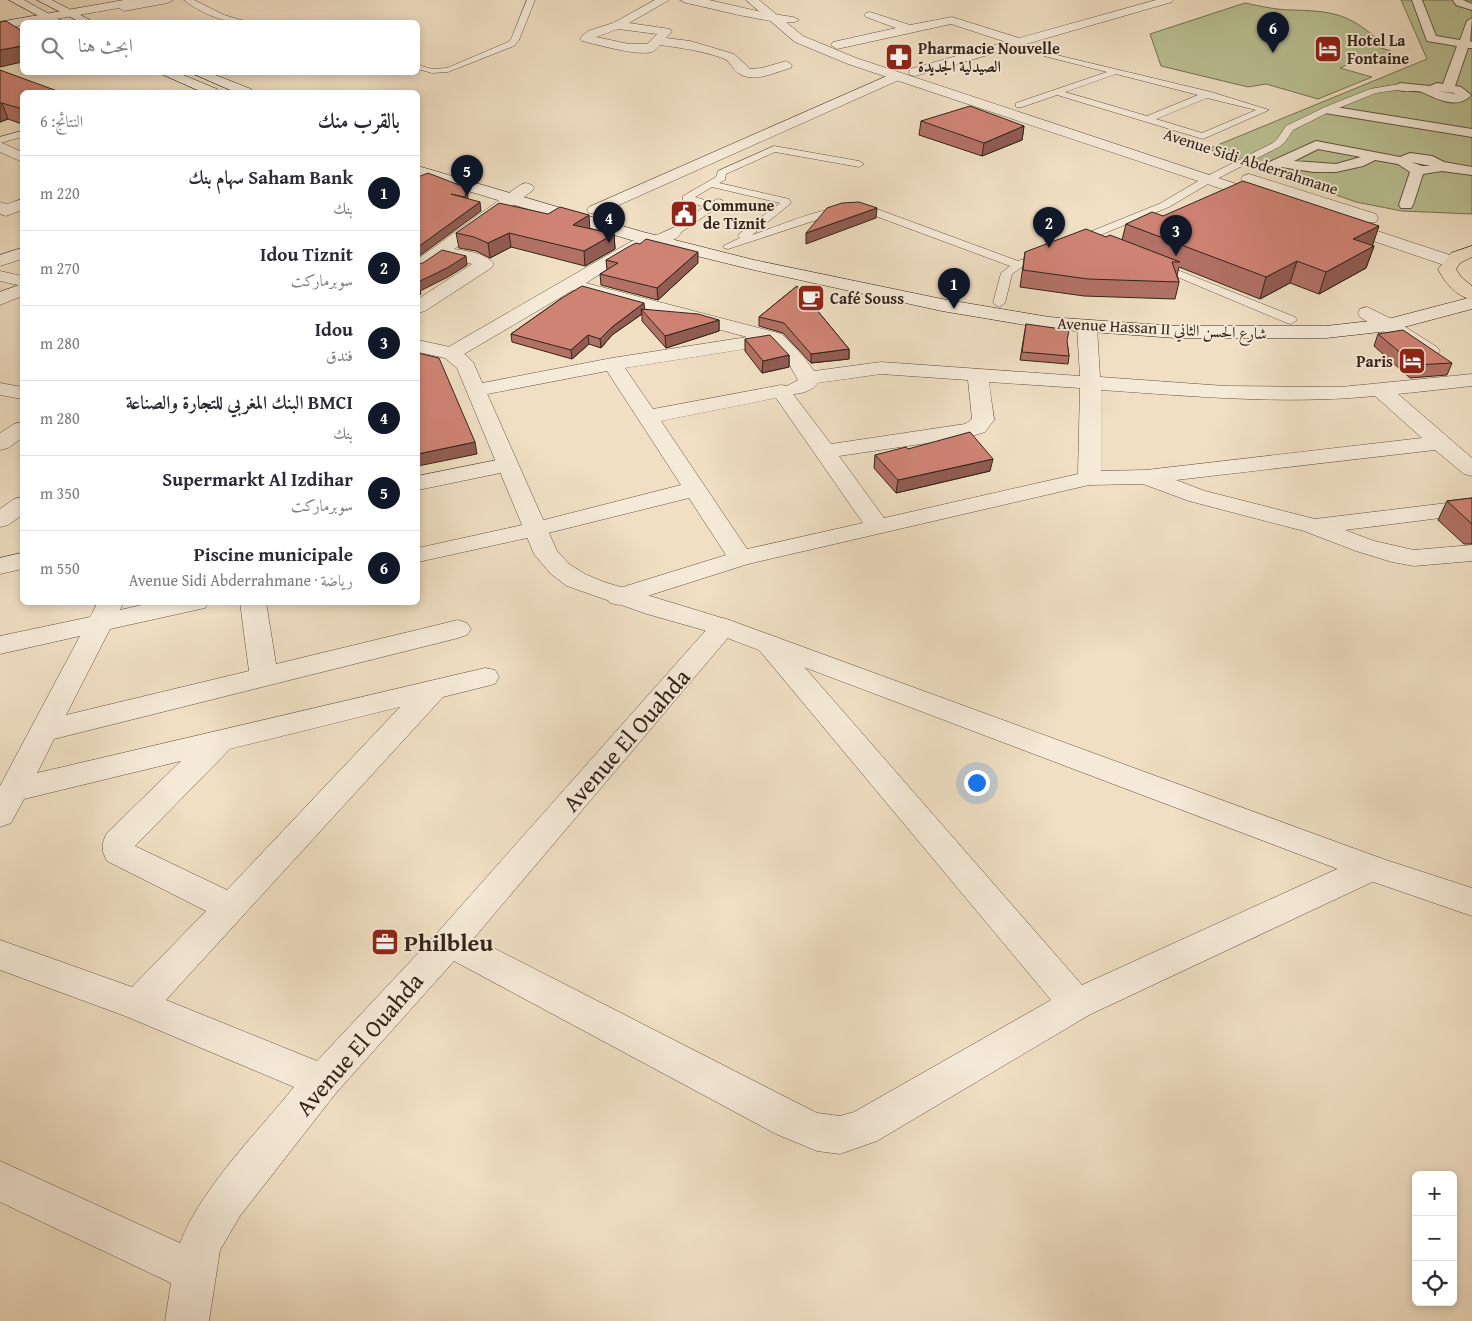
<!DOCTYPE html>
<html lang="ar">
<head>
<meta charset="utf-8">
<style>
	:root { --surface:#fff; --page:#f2f2f3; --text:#2b2b33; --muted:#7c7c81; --line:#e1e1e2; --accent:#111827 }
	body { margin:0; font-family:"Gentium Book Plus",Amiri,serif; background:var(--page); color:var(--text); direction:rtl }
	.controls { position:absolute; right:15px; bottom:15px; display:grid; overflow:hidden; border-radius:8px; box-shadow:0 2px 8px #0003 }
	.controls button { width:45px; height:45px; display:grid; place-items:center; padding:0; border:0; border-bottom:1px solid var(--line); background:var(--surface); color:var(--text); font:25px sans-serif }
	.you { position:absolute; left:976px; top:782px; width:18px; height:18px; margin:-12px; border:4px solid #fff; border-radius:50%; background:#1a73e8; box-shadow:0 0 0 8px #1a73e833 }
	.badge { display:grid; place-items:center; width:32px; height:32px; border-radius:50%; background:var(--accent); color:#fff; font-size:16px; font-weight:700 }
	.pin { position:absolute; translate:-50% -41px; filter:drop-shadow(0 1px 2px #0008) }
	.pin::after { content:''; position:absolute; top:26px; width:18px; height:15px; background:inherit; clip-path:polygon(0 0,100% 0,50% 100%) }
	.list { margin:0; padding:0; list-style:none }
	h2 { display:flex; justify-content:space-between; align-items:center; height:65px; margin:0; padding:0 20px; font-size:21px }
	h2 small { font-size:16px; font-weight:400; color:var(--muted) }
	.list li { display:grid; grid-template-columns:32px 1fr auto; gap:15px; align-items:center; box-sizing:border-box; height:75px; padding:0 20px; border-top:1px solid var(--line) }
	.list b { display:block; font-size:19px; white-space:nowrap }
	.list p { margin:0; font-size:16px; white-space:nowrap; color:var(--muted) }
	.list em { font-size:16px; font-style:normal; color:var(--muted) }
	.icon { flex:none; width:28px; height:28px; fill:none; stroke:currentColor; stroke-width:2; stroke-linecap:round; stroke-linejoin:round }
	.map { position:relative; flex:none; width:1472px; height:1321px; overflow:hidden; direction:ltr }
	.search { position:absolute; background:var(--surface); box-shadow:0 2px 8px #0003; left:20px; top:20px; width:400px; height:55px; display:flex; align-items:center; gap:12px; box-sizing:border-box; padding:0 18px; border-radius:8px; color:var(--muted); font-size:19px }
	.panel { position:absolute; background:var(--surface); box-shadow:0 2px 8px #0003; left:20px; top:90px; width:400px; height:515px; border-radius:8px; direction:rtl }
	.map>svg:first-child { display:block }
	.green { fill:#bac193; stroke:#767256 }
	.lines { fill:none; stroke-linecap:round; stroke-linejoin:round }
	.service-casing { stroke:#625344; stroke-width:1 }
	.pedestrian-casing { stroke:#625344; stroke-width:2 }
	.minor-casing { stroke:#625344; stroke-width:1 }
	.tertiary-casing { stroke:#625344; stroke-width:1 }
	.secondary-casing { stroke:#332419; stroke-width:1 }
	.trunk-casing { stroke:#332419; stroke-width:1 }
	.service { fill:#f5ead8; fill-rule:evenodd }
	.pedestrian { fill:#f5ead8; fill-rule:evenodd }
	.minor { fill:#f5ead8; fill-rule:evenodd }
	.tertiary { fill:#f5ead8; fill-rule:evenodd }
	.secondary { fill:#f5ead8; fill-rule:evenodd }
	.trunk { fill:#f0dfc3; fill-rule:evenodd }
	.wall { fill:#b27165; stroke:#332419 }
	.shaded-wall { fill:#915c52; stroke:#332419 }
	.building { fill:#cf8375; stroke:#332419 }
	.labels { text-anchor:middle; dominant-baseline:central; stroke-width:4; stroke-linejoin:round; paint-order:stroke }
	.far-poi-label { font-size:16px; font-weight:bold; fill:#332419; stroke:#f5ead8; text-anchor:start }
	.far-street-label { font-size:16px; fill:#332419; stroke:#f5ead8 }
	.near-street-label { font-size:24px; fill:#332419; stroke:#f5ead8 }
	.near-poi-label { font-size:24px; font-weight:bold; fill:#332419; stroke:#f5ead8; text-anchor:start }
</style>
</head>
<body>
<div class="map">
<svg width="1472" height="1321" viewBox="0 0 1472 1321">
	<rect width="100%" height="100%" fill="#f0dfc3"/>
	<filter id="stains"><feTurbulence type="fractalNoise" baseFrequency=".004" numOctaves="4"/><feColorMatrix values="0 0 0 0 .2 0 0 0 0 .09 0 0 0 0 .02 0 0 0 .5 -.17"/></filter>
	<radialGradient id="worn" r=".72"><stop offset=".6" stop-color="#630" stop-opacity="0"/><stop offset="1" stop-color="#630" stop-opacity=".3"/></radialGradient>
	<path class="green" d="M1401 0H1472V214L1402 211 1356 202 1208 149 1427 59Z
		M1245 3C1260 6 1276 10 1292 10 1330 11 1348 13 1377 39L1371 45 1391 51 1388 56 1375 61 1370 58 1366 60 1353 58 1357 60 1340 68 1372 77 1318 99 1266 84 1248 87 1161 66 1150 34Z"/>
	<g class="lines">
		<g class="service-casing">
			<path id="service" d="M184 0H194L224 15 248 22C228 25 200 13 184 0Z
				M527 0H535L519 40 514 46 448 72 432 73 418 69V65L432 69 447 68 508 42 511 39Z
				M1044 52 1211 92 1269 110 1203 139 1057 95 1022 107H1016V103L1107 72 1044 56ZM1116 74 1198 95 1147 116 1065 92ZM1207 98 1256 110 1202 133 1156 119Z
				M1400 84 1403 85V89L1376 93 1331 111 1293 130 1285 142 1279 147 1213 181 1169 207 1078 244 1074 245 1069 242 1070 240 1161 203 1205 177 1273 143 1278 138 1286 126 1325 107 1370 89Z
				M22 131V137L0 143V137Z
				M774 146 859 161 864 164 859 167 775 152 726 174 725 180 719 183 789 199 791 203 752 235C791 222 836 199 877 209L1018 261 1046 251 1052 254 1022 267 1012 274 1005 303 999 307 993 303 1001 273 1010 266 870 214 858 211 841 212 728 249 724 248 723 246 740 238 738 236 739 234 780 203 712 187 695 197 711 202 718 199 722 200 723 202 722 204 677 235H669L668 233 669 231 704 207 683 200V196L716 177 718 171Z
				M1155 261 1295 317 1297 320 1291 324 1287 323 1151 266 1149 264 1151 262Z"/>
		</g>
		<g class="pedestrian-casing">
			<path id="pedestrian" d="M1412 0H1422L1436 36 1460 40 1467 21 1472 18 1470 41 1472 42V48H1468L1455 86 1461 87 1471 95C1459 110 1437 99 1424 93 1415 88 1401 95 1394 87L1400 83 1430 86 1437 83 1443 84 1457 46 1427 41ZM1438 91 1454 93 1455 94Z
				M1453 0H1463L1472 4V10L1456 5Z
				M1329 106 1472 129V137L1325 113 1323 110Z
				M1316 141 1400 157 1410 153 1432 156 1444 162 1472 167V175L1442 171 1423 174 1413 205 1411 208H1401L1399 205 1410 172 1398 164 1375 160 1363 166 1336 172H1314L1281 167 1268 172 1261 168 1263 165ZM1318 149 1361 157 1336 164 1294 161ZM1411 162 1431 166H1422Z"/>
		</g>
		<g class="minor-casing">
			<path id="minor" d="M124 0H173L167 3 124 11 119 8 38 22H22V25L0 30V22Z
				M655 0H669L629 23 670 29 672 32 666 38 690 41 734 54 750 69 762 68 786 61 792 65 791 68C775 72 753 84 738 73 732 69 731 62 725 59 704 51 682 48 660 45 660 45 655 50 654 51 642 58 596 44 582 41L580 38 588 31 613 23ZM618 29 657 34 647 44H629L596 37Z
				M680 0H709L766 13 793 17 799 20C790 30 704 6 686 3Z
				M1156 0H1174L1172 2 915 76 910 75 909 72 910 69 1006 42 951 24 837 49 831 45 833 42 896 28 866 17 864 15 866 13 870 12 910 25 952 17 1019 38Z
				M894 73 901 77 899 80 601 213H589L587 210 589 207Z
				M0 142 22 152V162L0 152Z
				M526 183 532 185 534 188 532 191 454 249C467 251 486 253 494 264L491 268 425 311 418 313V299L472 264 443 257 424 271 418 272V259L520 185Z
				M22 199V210L6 216 0 214V202L7 204Z
				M673 228 679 229 681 233C673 245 656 244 643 249 623 257 604 272 586 283L782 334 803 356 814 371 881 362 1080 376 1077 327 1080 323 1087 321 1094 323 1097 327 1100 377 1225 386 1341 387 1472 374V386L1398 394 1472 458V476L1464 474 1435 450 1176 480 1205 491 1315 519 1472 500V514L1345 530 1374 541 1414 550 1472 545V561L1414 566 1392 562 1356 551 1304 531 1189 501 1143 484 1089 485 748 564 619 605 610 603 606 597 610 591 726 555 689 498 536 536 418 562V548L536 522 681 485 607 371 477 396 470 394 467 390 470 386 477 384 612 358 747 337 573 290 459 357 452 359 445 357 442 353 445 349 632 241 652 237ZM770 345 789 364 798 380 787 386 781 385 653 409 625 368ZM881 374 968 380 972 419 965 424 831 444 793 394C802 394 813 390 818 383ZM989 382 1080 388 1078 474 884 518 839 456 969 437 985 432 994 420ZM1101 390C1192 396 1284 405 1375 396L1422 438 1146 470 1101 471ZM776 398 863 523 747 549 661 421Z
				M22 248V259L0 266V255Z
				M22 284V296L0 305V292Z
				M1367 307 1396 321 1437 347 1440 351 1437 355 1430 357 1423 355 1360 317 1358 313 1360 309Z
				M0 383 22 387V399L0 395Z
				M22 422V438L8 448 0 450V433L14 424Z
				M507 458 515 460 518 465 515 470 418 490V476Z
				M22 497V515L8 525 0 527V509L14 499Z
				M22 553V569L0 574V558Z
				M98 602H124L120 610 155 602H209L205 608 110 629 66 715 249 671 240 602H266L276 664 458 620 467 623 471 629 467 635 458 638 54 739 37 773 485 668 495 670 499 677 495 684 443 697 166 1000 317 1061 438 932 714 621 723 618 732 621 736 627 732 633 474 938 817 1113 840 1116 854 1112 1051 1000 759 650 755 644 759 638 769 635 779 638 1082 985 1359 859 1371 855 1383 859 1387 868 1383 877 1089 1015 877 1141 840 1154 817 1151 776 1134 454 961 336 1093 240 1216 220 1250 209 1321H165L171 1283 0 1202V1161L180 1243C202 1187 256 1134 294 1087L125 1016 0 970V940L132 987 206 911 107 861C101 850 101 844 107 833L181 761 24 799 11 823 0 827V786L80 636 0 654V636L90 617ZM400 707 227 890 135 846 230 749Z"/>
		</g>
		<g class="tertiary-casing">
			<path id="tertiary" d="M746 0H759L803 36 856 58 1273 196 1275 199 1273 202H1261L848 64 795 42Z
				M1249 174 1376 214 1378 218 1376 222H1364L1243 182 1241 179 1243 176Z
				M1341 219 1456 257 1459 261 1456 265 1450 266 1444 265 1335 228 1333 224 1335 220Z
				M0 271 22 276V286L0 281Z
				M418 340 459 349 473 362 557 551 569 564 585 574 604 582 732 621 1383 859 1472 888V916L1359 877 714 633 647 614 567 586 551 574 534 554 457 368 445 358 418 352Z"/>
		</g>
		<g class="secondary-casing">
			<path id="secondary" d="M9 0H24L62 21 50 22Z
				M37 0H52L94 22H80Z
				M157 72H176L217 89 219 92H202Z
				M189 72H208L251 89 253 92H235Z
				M418 166 643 232 754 260 942 299 1049 317 1176 326H1326L1388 319 1472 297V309L1389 331 1326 338H1176L1049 329 942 311 754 270 631 240 418 176Z"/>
		</g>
		<g class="trunk-casing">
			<path id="trunk" d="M1472 246V257L1460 263 1456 269 1461 277 1472 286V300C1456 296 1445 283 1438 269L1451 253Z"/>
		</g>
		<use href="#service" class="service"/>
		<use href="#pedestrian" class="pedestrian"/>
		<use href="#minor" class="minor"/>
		<use href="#tertiary" class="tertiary"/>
		<use href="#secondary" class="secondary"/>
		<use href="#trunk" class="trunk"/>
	</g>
	<path class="wall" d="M0 70 22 92V124L8 119 0 122Z
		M921 121 1024 126 1022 140 982 156 919 135Z
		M1163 216 1372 246H1374L1366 268 1319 294 1290 283 1260 299 1179 267 1177 275 1179 282 1175 299 1084 296 1020 287 1025 252 1106 237 1122 240 1126 224Z
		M590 229 614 234 615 249 585 266 511 247 490 258 476 251 459 248 456 233Z
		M606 260 698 263 658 300 601 285 600 274 607 270Z
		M797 286 849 349V359L811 363 783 333 759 326V317Z
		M562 298 719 320V331L666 348 642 321V314L612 335 601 348 589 344 572 359 512 342 511 334Z
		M1026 324 1067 342 1069 356 1068 364 1020 360Z
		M1378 334 1452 363 1447 375 1410 378 1374 346Z
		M745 339 789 355V367L762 373 745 351Z
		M908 449 990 471 896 493 874 468 875 455Z
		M1472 498V544H1464L1438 520 1447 501Z"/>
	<path class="shaded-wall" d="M22 46V62L0 67V50Z
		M0 103H2L8 119 0 122Z
		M1024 126 1022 140 982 156 984 143Z
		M467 188 468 197 466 205 465 197Z
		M480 202 481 211 418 257V247Z
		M877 208 876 218 806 244V233Z
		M589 215 590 230 573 225Z
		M1379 226 1372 247 1353 239Z
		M509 233 511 247 490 258 488 243Z
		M614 234 615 249 585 266 584 251Z
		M1374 246 1366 268 1319 294 1326 272Z
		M698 252V263L658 300 657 288Z
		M466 256 467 265 448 277 420 291 421 294 418 296V282Z
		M1297 261 1290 283 1260 299 1266 277Z
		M644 303 645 311 641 309 642 314 612 335 601 348 600 339 612 327Z
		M719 320V331L666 348 665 336Z
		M588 335 589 344 572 359 571 350Z
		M849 349V359L811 363V354Z
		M789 355V367L762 373 763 361Z
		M475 442 477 454 418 466V454Z
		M993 459 990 471 896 493 898 480Z"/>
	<path class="building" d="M6 21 22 31V46L0 50V22Z
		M0 70 60 92H22V109L2 103H0Z
		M970 106 1024 126 984 143 921 121Z
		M428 173 467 188 465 197 451 194 480 202 418 247V177Z
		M1243 181 1379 226 1353 239 1374 246 1326 272 1297 261 1266 277 1126 224 1152 212 1163 216Z
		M859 202 877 208 806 233 827 208 842 203Z
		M499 203 548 214 560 207 589 215 573 225 614 234 584 251 509 233 488 243 474 237 456 233Z
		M1086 229 1106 237 1110 235 1180 262H1172L1179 282 1088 279 1023 270 1025 252Z
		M646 239 698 252 657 288 600 274 618 263 606 260 628 247 636 243 640 244Z
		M442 250 466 256 447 268 418 282V264L423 263Z
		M582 286 644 303 612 327 600 339 588 335 571 350 511 334 562 298Z
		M797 286 849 349 811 354 784 323 759 317Z
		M641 309 698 314 719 320 665 336Z
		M1026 324 1069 330 1067 341 1069 356 1022 352Z
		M1403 330 1452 363 1415 365 1378 334Z
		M770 335 789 355 763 361 745 339Z
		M418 353 439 358 475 442 418 454Z
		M970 432 993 459 898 480 875 455 906 447 908 449Z
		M1472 498V524L1447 501Z"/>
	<defs>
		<g id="hotel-square" transform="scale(1.4375)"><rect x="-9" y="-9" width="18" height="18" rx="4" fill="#8f2418" stroke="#f5ead8"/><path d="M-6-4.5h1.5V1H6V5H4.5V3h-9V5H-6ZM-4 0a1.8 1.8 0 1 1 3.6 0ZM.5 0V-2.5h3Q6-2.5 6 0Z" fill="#fff"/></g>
		<g id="pharmacy-square" transform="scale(1.4375)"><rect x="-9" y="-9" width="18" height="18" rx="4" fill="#8f2418" stroke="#f5ead8"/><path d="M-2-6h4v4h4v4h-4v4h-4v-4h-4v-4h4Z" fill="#fff"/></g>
		<g id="civic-square" transform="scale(1.4375)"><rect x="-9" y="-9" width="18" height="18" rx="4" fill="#8f2418" stroke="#f5ead8"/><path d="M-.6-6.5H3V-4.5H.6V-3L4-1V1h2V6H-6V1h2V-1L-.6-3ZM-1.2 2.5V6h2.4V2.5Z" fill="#fff"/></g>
		<g id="cafe-square" transform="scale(1.4375)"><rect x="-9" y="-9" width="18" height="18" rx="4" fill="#8f2418" stroke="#f5ead8"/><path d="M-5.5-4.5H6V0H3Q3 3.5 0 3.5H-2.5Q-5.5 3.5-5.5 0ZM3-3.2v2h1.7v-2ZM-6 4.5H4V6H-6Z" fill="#fff"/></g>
		<g id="office-square" transform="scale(1.4375)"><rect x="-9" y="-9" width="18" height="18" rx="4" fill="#8f2418" stroke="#f5ead8"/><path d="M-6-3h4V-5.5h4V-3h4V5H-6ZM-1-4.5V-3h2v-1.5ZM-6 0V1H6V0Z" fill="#fff"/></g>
	</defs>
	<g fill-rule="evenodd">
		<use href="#hotel-square" x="1328" y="49"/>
		<use href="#pharmacy-square" x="899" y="57"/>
		<use href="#civic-square" x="684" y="214"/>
		<use href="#cafe-square" x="811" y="298"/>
		<use href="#hotel-square" x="1412" y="361"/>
		<use href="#office-square" x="385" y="942"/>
	</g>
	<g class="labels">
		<g class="far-poi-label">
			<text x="1347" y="40">Hotel La<tspan x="1347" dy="18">Fontaine</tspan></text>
			<text x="918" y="48">Pharmacie Nouvelle<tspan x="918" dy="18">الصيدلية الجديدة</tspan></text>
			<text x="703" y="205">Commune<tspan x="703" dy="18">de Tiznit</tspan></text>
			<text x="830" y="298">Café Souss</text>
			<text x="1393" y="361" text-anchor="end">Paris</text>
		</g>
		<g class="far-street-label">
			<text transform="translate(1251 161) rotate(18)">Avenue Sidi Abderrahmane</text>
			<text transform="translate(1162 328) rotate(3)">Avenue Hassan II شارع الحسن الثاني</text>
		</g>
		<g class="near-street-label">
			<text transform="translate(626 740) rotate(-49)">Avenue El Ouahda</text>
			<text transform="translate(359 1044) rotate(-49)">Avenue El Ouahda</text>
		</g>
		<g class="near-poi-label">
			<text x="404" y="942">Philbleu</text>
		</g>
	</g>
	<rect width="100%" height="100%" filter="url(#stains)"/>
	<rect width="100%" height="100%" fill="url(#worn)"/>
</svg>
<div class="controls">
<button>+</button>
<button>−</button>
<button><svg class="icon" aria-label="locate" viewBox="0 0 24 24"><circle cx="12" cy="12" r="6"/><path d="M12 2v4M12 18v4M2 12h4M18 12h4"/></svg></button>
</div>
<div class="you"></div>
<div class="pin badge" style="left:954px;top:309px">1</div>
<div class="pin badge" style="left:1049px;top:248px">2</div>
<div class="pin badge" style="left:1176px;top:256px">3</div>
<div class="pin badge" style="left:609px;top:243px">4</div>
<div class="pin badge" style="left:467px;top:196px">5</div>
<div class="pin badge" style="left:1273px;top:53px">6</div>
<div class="search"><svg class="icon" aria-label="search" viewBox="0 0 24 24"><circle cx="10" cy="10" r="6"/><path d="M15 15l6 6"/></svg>ابحث هنا</div>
<section class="panel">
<h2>بالقرب منك<small>النتائج: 6</small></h2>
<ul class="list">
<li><span class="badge">1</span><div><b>Saham Bank سهام بنك</b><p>بنك</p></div><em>220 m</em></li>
<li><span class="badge">2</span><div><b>Idou Tiznit</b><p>سوبرماركت</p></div><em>270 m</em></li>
<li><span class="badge">3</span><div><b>Idou</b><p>فندق</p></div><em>280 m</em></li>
<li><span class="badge">4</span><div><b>BMCI البنك المغربي للتجارة والصناعة</b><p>بنك</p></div><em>280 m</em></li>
<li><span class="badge">5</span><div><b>Supermarkt Al Izdihar</b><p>سوبرماركت</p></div><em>350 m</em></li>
<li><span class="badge">6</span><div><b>Piscine municipale</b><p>رياضة · Avenue Sidi Abderrahmane</p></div><em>550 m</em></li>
</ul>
</section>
</div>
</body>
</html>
